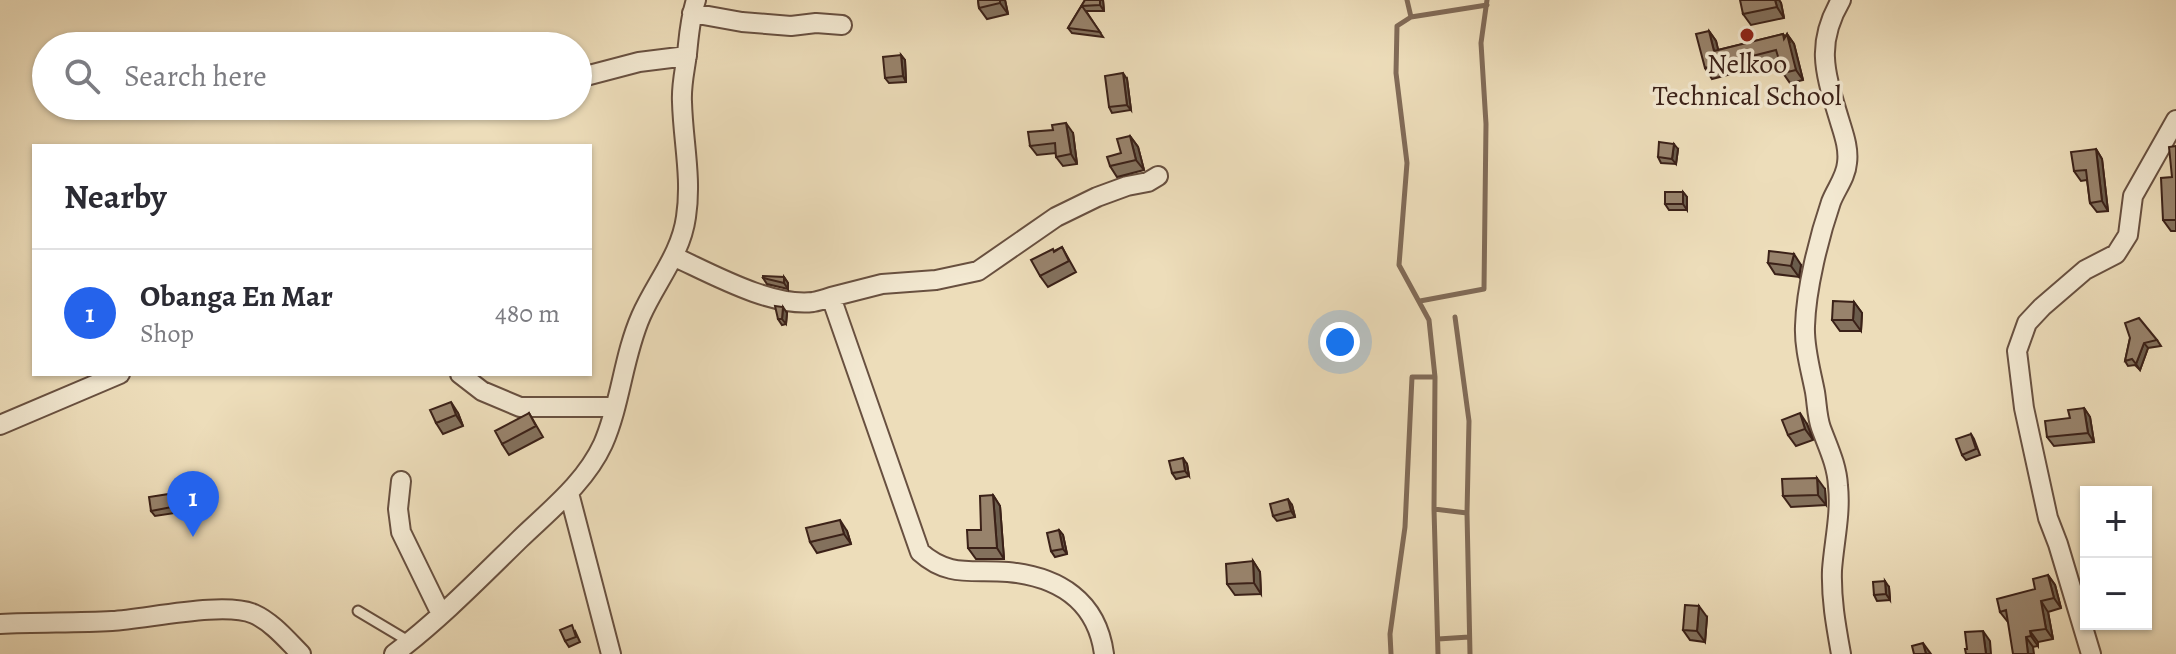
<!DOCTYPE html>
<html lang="en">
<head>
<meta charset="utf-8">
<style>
	:root { --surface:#fff; --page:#f7f7f7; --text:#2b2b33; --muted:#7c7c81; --line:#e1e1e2; --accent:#2563eb }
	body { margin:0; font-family:Alegreya,serif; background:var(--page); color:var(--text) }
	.controls { position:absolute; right:24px; bottom:24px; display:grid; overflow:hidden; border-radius:0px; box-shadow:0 2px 6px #0004 }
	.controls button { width:72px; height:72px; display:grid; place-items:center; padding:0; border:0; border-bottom:2px solid var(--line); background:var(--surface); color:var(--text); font:40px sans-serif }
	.you { position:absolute; left:1340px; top:342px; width:28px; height:28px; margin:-20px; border:6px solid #fff; border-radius:50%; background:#1a73e8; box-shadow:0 0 0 12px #1a73e833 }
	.badge { display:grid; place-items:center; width:52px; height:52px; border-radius:50%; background:var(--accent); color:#fff; font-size:26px; font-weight:700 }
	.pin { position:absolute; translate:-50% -66px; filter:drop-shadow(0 2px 4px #0008) }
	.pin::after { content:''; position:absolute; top:42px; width:28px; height:24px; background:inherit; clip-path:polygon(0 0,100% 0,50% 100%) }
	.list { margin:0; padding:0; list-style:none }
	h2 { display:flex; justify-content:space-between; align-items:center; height:104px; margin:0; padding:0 32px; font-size:34px }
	h2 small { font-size:26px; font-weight:400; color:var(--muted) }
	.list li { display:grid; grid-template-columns:52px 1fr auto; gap:24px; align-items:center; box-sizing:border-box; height:128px; padding:0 32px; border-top:2px solid var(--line) }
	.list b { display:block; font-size:30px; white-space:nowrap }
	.list p { margin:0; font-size:26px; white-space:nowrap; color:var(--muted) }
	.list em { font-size:26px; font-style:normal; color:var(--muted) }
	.icon { flex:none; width:44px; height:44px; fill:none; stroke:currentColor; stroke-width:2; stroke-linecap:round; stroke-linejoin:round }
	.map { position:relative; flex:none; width:2176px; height:654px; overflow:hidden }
	.search { position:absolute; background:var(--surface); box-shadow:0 2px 6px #0004; left:32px; top:32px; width:560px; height:88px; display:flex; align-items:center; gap:20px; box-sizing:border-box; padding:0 28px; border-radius:44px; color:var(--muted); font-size:30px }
	.panel { position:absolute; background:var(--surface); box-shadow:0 2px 6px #0004; left:32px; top:144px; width:560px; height:232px; border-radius:0px }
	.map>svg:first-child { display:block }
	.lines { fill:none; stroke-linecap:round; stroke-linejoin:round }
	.stream { stroke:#816b58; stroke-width:5 }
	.service-casing { stroke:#685040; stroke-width:13 }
	.minor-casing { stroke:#685040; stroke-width:22 }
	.service { stroke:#f3e9d2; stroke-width:9 }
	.minor { stroke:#f3e9d2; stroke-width:18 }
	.wall { fill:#83715d; stroke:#3b2118; stroke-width:2 }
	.shaded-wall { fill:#6a5c4c; stroke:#3b2118; stroke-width:2 }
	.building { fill:#98836c; stroke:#3b2118; stroke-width:2 }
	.poi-dot { fill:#8f2418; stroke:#f3e9d2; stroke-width:3 }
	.labels { text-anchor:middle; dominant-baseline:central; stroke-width:7; stroke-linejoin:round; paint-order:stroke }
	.poi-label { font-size:28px; fill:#3b2118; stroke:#f3e9d2 }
</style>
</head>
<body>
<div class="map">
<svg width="2176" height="654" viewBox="0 0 2176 654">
	<rect width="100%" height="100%" fill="#edddba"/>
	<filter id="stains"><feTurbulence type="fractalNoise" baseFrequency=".0025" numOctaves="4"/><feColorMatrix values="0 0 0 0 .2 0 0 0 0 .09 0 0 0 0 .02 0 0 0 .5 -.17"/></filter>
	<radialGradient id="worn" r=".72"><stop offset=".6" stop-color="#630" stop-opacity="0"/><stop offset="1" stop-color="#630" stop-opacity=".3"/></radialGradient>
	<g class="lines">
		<path class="stream" d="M1407 0 1411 17 1487 5
			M1411 17 1397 26 1396 73 1407 163 1399 265 1429 320 1435 377 1434 509 1438 654
			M1420 301 1484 289 1486 124 1481 43 1487 0
			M1455 317 1469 421 1467 513 1470 654
			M1434 509 1467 513
			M1438 639 1469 637
			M1391 654 1390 634 1405 527 1412 377H1435"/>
		<g class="service-casing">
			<path id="service" d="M358 611 410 642"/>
		</g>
		<g class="minor-casing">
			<path id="minor" d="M692 13 742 22 791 26 816 23 842 25
				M578 78 639 62 687 56
				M675 257C712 274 771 307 813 302 819 301 825 299 831 297L920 552C949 578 972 569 1008 572 1059 577 1097 601 1104 654
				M831 297 882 284 936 280 978 271 1056 217 1097 197 1127 186 1148 182 1158 176
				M460 374 482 391 520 407H615
				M0 425 120 374
				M401 481 398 509 401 532 441 614
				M569 493 611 654
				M0 624C37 622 75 623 112 621 147 619 224 601 254 614 272 622 287 640 301 654
				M394 654C439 620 479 579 520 539 550 510 585 483 603 444 621 403 623 357 641 316 656 282 681 254 686 217 692 178 683 141 682 102 681 85 685 70 687 54 689 35 690 18 696 0
				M1841 654C1836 626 1831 599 1832 570 1834 542 1841 514 1838 486 1837 465 1828 447 1821 428 1817 417 1817 404 1815 392 1811 371 1804 348 1805 326 1806 289 1819 237 1831 202 1836 189 1846 177 1847 163 1849 149 1844 135 1840 122 1826 75 1814 46 1841 0
				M2091 654 2058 544 2048 518 2024 408 2017 351 2027 323 2042 307 2085 270 2116 254 2128 235 2133 196 2176 120"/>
		</g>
		<use href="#service" class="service"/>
		<use href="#minor" class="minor"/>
	</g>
	<path class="wall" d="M978 0H1005L1008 14 987 19 979 8Z
		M1085 0H1103L1104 11H1086L1103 37 1072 33 1068 28Z
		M1775 0H1779L1781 3 1784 18 1751 25 1743 14Z
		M1709 31 1716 41 1718 50 1783 34 1785 37 1787 34 1794 44 1803 80 1790 83 1783 73 1780 61 1712 79 1705 68Z
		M901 55 905 60 906 82 889 83 885 78Z
		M1127 79 1131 110 1112 113 1109 107Z
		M1073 133 1077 164 1063 166 1056 157V153L1037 155 1030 146Z
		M1130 136 1138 147 1144 170 1117 177 1110 166 1121 153Z
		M2176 146V231H2171L2163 220 2172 177Z
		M1678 149 1676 164 1661 163 1658 157Z
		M2096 149 2102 159 2108 211 2097 212 2090 203 2087 180 2081 181 2074 171Z
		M1683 192 1687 197V210H1669L1665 204Z
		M1062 247 1076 272 1048 287 1040 276 1054 251Z
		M1768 263 1801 265 1799 277 1775 274Z
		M784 277 788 283V289L767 284 763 278Z
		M1854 302 1862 313 1861 331H1840L1832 320Z
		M787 313 786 324 782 325 778 319Z
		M2130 338 2157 340 2161 346 2148 348 2140 370 2135 365 2128 366 2125 361Z
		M2084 408 2090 417 2094 442 2054 446 2047 437 2070 418Z
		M458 413 463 426 443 434 436 423Z
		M529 413 543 437 509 455 502 444Z
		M1807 424 1813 440 1796 446 1788 435Z
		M1971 434 1974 439 1980 455 1966 460 1962 455Z
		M1187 464 1189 476 1176 479 1172 473Z
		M1825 489 1826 505 1791 507 1783 496Z
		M993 495 1000 506 1004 559H976L968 548 981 530Z
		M173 499 175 513 155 516 151 511Z
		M1292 505 1295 517 1277 521 1273 516Z
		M1059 530 1063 535 1067 554 1055 557 1051 551Z
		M847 531 851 544 817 553 810 542Z
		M1253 561 1260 572 1261 594 1235 595 1227 584Z
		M2048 575 2055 585 2061 608 2048 612 2053 639 2038 642V646L2033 647 2008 622 2000 612 2035 589Z
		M1889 587 1890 600 1877 601 1874 595Z
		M1707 617 1705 642 1690 640 1683 630Z
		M575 631 580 642 569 647 565 641Z"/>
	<path class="shaded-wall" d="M1000 0H1005L1008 14 1000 3Z
		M1100 0H1103L1104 11 1100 5Z
		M1775 0H1779L1781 3 1784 18 1777 7Z
		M1709 31 1716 41 1721 61 1714 51Z
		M1783 34 1790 43 1787 34 1794 44 1803 80 1796 70Z
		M901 55 905 60 906 82 903 76Z
		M1123 73 1127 79 1131 110 1127 105Z
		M1066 123 1073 133 1077 164 1071 154Z
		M1130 136 1138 147 1144 170 1136 160Z
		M1674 144 1678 149 1676 164 1672 159Z
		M2096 149 2102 159 2108 211 2102 201Z
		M1683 192 1687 197V210L1683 204Z
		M1794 254 1801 265 1799 277 1791 266Z
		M784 277 788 283V289L784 283Z
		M1854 302 1862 313 1861 331 1853 320Z
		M783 307 787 313 786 324 782 319Z
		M2144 343 2148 348 2140 370 2136 364Z
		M451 402 458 413 463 426 456 415Z
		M2084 408 2090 417 2094 442 2088 433Z
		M1800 413 1807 424 1813 440 1805 429Z
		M1183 458 1187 464 1189 476 1185 471Z
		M1817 478 1825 489 1826 505 1818 495Z
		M169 494 173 499 175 513 172 507Z
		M993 495 1000 506 1004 559 997 548Z
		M1288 499 1292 505 1295 517 1291 511Z
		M840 520 847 531 851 544 844 534Z
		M1059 530 1063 535 1067 554 1063 549Z
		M1253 561 1260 572 1261 594 1254 583Z
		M2048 575 2055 585 2061 608 2054 598Z
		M1885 581 1889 587 1890 600 1886 594Z
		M2041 601 2048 612 2053 639 2046 629Z
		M1699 606 1707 617 1705 642 1697 631Z
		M1983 631 1990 641 1991 654H1986Z
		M2030 631 2038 642V646L2031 636Z
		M2026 637 2033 647 2034 654H2028Z
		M1923 643 1931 654H1926Z"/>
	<path class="building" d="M978 0H1000V3L979 8Z
		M1085 0H1100V5L1082 6 1100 32 1068 28Z
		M1740 0H1775L1777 7 1743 14Z
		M1709 31 1714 51 1783 34 1784 39 1787 34 1796 70 1783 73 1776 50 1705 68 1696 34Z
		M901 55 903 76 885 78 883 57Z
		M1123 73 1127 105 1109 107 1105 76Z
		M1066 123 1071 154 1056 157 1055 143 1030 146 1028 132 1053 130 1052 125Z
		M1130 136 1136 160 1110 166 1107 157 1121 153 1117 139Z
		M1659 142 1674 144 1672 159 1658 157Z
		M2176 146V220H2163L2161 178 2172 177 2169 147Z
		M2096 149 2102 201 2090 203 2086 170 2074 171 2071 152Z
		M1665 192H1683V204H1665Z
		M1062 247 1069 261 1040 276 1031 260 1053 249 1054 252Z
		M1769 251 1794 254 1791 266 1768 263Z
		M763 276 784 277V283L763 278Z
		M1833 301 1854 302 1853 320H1832Z
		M775 306 783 307 782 319H778Z
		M2139 318 2157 340 2144 343 2136 364 2132 359 2125 361 2130 338 2125 323Z
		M451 402 456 415 436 423 430 410Z
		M2084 408 2088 433 2047 437 2045 421 2070 418 2068 410Z
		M529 413 536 426 502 444 495 431Z
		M1800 413 1805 429 1788 435 1782 420Z
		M1971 434 1976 449 1962 455 1956 439Z
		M1183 458 1185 471 1172 473 1169 461Z
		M1817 478 1818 495 1783 496 1782 479Z
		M169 494 172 507 151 511 149 497Z
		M993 495 997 548H968L967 530H981L980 496Z
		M1288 499 1291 511 1273 516 1270 504Z
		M840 520 844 534 810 542 806 528Z
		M1059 530 1063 549 1051 551 1047 533Z
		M1253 561 1254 583 1227 584 1226 564Z
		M2048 575 2054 598 2041 601 2046 629 2030 631 2031 636 2026 637 2028 654H2013L2006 610 2000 612 1997 599 2035 589 2033 579Z
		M1885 581 1886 594 1874 595 1873 582Z
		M1685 605 1699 606 1697 631 1683 630Z
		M572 625 576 637 565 641 560 630Z
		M1983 631 1986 654H1966L1965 649H1967L1965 632Z
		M1923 643 1926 654H1914L1912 646Z"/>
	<circle class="poi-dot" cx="1747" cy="35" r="8"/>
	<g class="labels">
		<g class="poi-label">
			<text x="1747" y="64">Nelkoo<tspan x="1747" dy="32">Technical School</tspan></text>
		</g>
	</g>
	<rect width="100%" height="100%" filter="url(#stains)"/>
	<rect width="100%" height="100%" fill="url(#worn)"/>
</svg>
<div class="controls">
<button>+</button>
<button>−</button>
</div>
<div class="you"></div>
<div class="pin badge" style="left:193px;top:537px">1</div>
<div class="search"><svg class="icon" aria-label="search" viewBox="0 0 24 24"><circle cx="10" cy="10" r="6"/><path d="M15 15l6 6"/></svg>Search here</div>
<section class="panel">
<h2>Nearby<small></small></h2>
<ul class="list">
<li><span class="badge">1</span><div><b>Obanga En Mar</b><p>Shop</p></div><em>480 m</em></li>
</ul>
</section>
</div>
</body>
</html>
